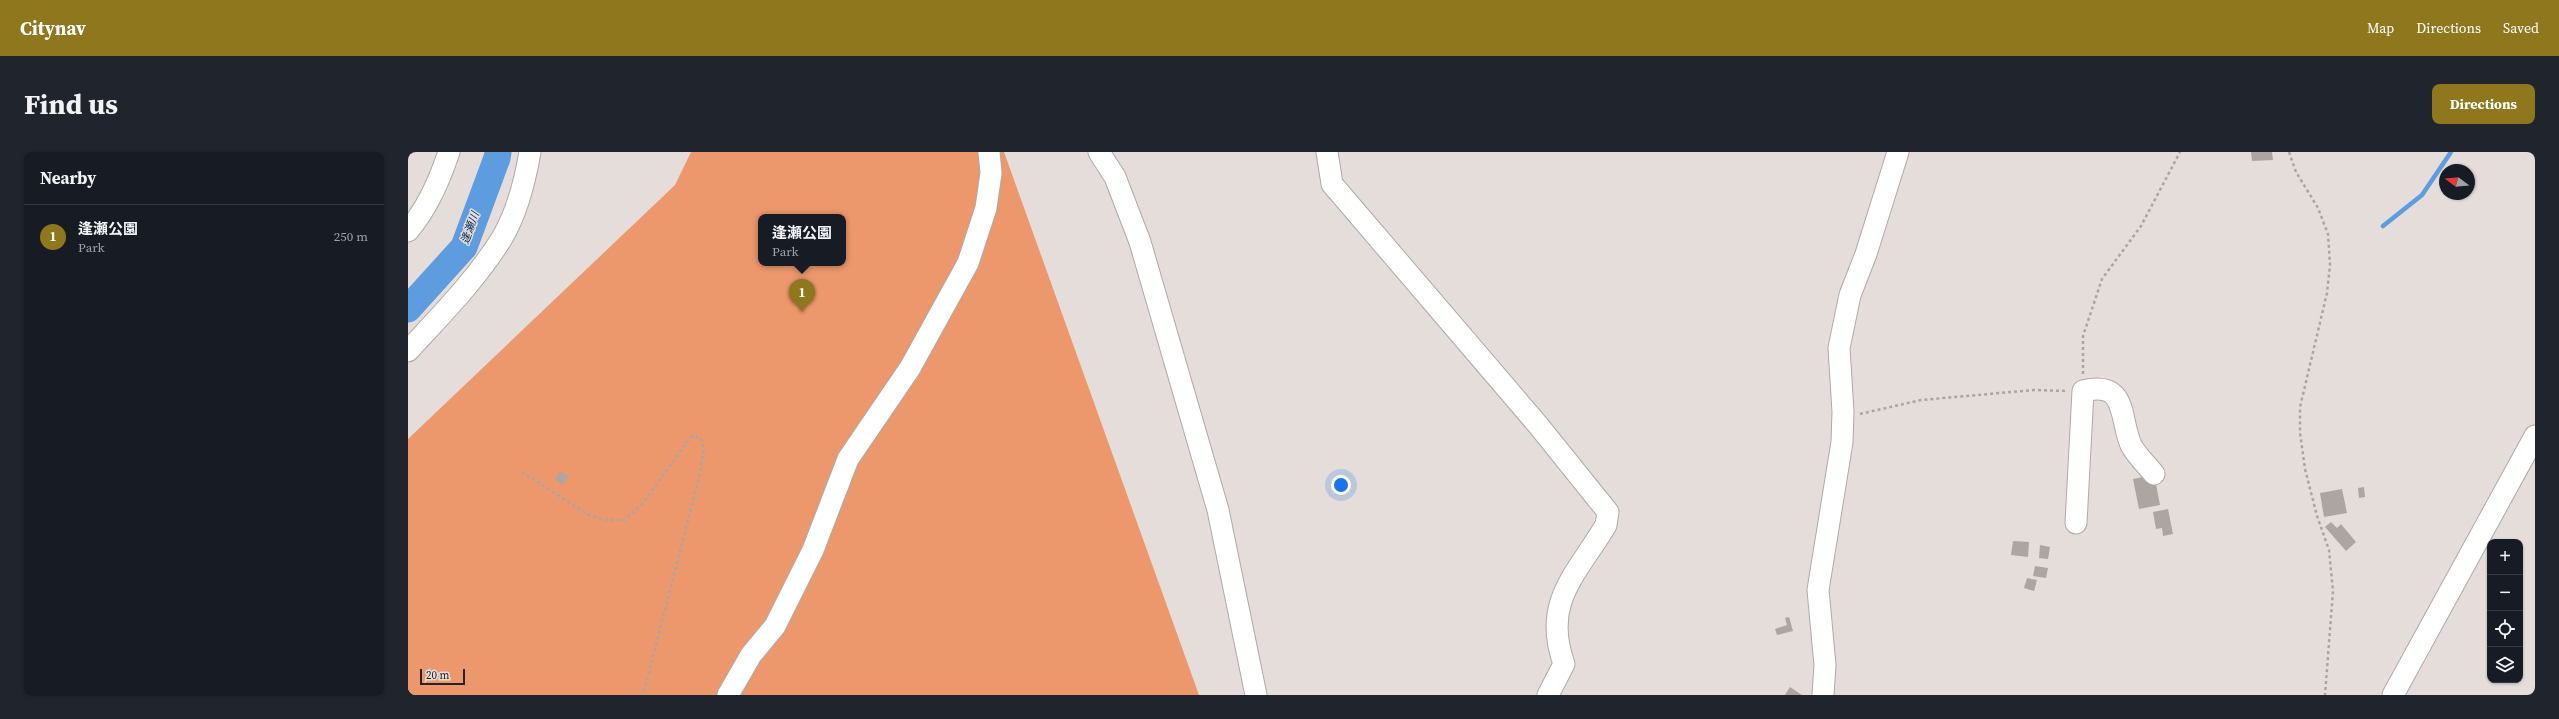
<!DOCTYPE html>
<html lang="en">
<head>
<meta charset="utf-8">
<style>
	:root { --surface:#171b24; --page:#20242c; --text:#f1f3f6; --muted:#9ea1a6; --line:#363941; --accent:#8e771d }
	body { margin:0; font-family:"Source Serif 4","Noto Sans JP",serif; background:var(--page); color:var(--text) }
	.controls { position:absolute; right:12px; bottom:12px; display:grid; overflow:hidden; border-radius:8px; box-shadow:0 1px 3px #0004 }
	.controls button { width:36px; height:36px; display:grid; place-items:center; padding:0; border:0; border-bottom:1px solid var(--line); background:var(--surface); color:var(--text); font:20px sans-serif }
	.compass { position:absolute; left:2031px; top:12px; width:36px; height:36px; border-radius:50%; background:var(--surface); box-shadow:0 1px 3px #0004; rotate:286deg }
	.scale { position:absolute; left:12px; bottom:10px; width:45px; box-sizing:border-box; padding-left:4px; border:2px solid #262322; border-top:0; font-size:11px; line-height:14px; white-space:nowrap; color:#262322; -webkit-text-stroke:3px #e4ddd9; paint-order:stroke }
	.you { position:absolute; left:933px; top:333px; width:14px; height:14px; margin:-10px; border:3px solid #fff; border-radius:50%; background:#1a73e8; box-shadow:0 0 0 6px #1a73e833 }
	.badge { display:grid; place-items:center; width:26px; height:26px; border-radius:50%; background:var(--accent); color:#fff; font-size:13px; font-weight:700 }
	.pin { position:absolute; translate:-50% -33px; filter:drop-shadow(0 1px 2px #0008) }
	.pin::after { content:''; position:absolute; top:21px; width:14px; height:12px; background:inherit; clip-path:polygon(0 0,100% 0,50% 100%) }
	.popup { position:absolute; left:350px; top:62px; width:88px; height:52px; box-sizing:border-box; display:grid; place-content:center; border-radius:8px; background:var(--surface); filter:drop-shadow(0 1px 3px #0005); font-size:13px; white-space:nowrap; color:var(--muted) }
	.popup b { font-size:15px; color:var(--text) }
	.popup::after { content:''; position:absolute; left:50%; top:100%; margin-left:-8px; border:8px solid transparent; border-top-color:var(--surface) }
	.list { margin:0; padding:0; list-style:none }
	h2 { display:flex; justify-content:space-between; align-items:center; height:52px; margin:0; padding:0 16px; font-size:17px }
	h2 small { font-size:13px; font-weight:400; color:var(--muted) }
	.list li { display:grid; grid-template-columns:26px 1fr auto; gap:12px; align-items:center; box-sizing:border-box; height:64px; padding:0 16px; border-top:1px solid var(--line) }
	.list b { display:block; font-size:15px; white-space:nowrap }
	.list p { margin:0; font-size:13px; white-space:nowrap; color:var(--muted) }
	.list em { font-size:13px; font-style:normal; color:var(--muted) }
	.icon { flex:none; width:22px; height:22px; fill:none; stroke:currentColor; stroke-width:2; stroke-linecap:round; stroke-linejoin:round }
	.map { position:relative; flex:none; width:2127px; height:543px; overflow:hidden; border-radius:8px }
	header { display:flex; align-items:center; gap:24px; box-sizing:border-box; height:56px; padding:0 20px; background:var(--accent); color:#fff }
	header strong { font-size:19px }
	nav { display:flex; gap:22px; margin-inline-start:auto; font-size:14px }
	.intro { display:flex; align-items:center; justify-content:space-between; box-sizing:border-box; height:96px; padding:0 24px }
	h1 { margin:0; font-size:28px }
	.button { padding:10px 18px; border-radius:8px; background:var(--accent); color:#fff; font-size:14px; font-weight:700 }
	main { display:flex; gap:24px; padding:0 24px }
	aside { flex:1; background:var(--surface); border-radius:8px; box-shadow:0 1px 3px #0004 }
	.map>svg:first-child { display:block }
	.green { fill:#ed986c; fill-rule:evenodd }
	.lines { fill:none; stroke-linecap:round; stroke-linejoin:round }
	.stream { stroke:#5d9cdf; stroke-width:4.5 }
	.river { stroke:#5d9cdf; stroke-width:27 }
	.building { fill:#aca5a1 }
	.minor-casing { stroke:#b0a9a6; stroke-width:23 }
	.path { stroke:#aba5a2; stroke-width:2.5; stroke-dasharray:3 3; stroke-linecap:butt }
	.minor { stroke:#fff; stroke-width:21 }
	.labels { text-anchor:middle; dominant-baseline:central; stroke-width:3; stroke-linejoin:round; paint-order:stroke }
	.water-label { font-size:11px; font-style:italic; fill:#002d57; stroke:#e4ddd9 }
</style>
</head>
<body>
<header>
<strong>Citynav</strong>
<nav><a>Map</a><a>Directions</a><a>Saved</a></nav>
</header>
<div class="intro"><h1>Find us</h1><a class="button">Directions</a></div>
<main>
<aside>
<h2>Nearby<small></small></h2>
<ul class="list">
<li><span class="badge">1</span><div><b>逢瀬公園</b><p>Park</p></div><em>250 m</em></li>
</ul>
</aside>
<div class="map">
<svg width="2127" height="543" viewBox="0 0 2127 543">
	<rect width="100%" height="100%" fill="#e4ddd9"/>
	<path class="green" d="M283 0H596L791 543H0V287L267 33ZM353 65H435V111H353Z"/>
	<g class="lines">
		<path class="stream" d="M1975 74 2014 43 2043 0"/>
		<path class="river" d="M0 157 56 95 89 6 90 0"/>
	</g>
	<path class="building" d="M1843 0H1864L1865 8 1844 9Z
		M153 319 161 325 154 333 147 327Z
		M1740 324 1747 327 1752 353 1731 357 1725 327Z
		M1956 335 1957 345 1951 346 1950 336Z
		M1934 337 1939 361 1916 365 1912 341Z
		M1760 357 1765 382 1755 384 1754 376 1748 377 1745 360Z
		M1923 370 1929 376 1933 372 1948 390 1938 399 1917 375Z
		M1605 389 1621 390 1620 405 1603 403Z
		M1632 393 1642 395 1640 407 1631 406Z
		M1627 414 1640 416 1638 426 1625 424Z
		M1619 426 1629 428 1626 439 1616 436Z
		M1381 465 1385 479 1369 483 1367 477 1379 473 1377 466Z
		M1382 535 1394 543H1377Z"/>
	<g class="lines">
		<g class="minor-casing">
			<path id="minor" d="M691 0 707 25 732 90 810 358 848 543
				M919 0 924 32 1130 273 1200 360 1198 373C1168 423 1134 450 1156 512L1140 543
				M0 79C20 55 31 29 41 0
				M0 199C33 163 68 128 94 86 109 61 117 29 122 0
				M1668 371 1675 239C1720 228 1711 265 1723 293 1728 303 1739 313 1746 322
				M320 543 343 503 367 474 405 398 440 307 502 216 560 111 578 56 583 21 581 0
				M1415 543 1417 513 1410 438 1434 290 1435 260 1431 196 1442 143 1458 102 1490 0
				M1985 543 2127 284"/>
		</g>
		<path class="path" d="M1881 0 1888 20 1910 56 1920 82 1922 113 1919 141 1892 255V281L1897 317 1909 364 1921 398 1925 439 1917 543
			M1675 222V184L1694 127 1733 74 1772 0
			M1452 262 1513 248 1626 238 1659 239
			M114 320 179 362 196 368H217L236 350 282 286 286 283 293 287 296 297 291 326 235 543"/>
		<use href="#minor" class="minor"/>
	</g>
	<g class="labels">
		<g class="water-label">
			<text transform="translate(62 76) rotate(-70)">逢瀬川</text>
		</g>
	</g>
</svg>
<div class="controls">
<button>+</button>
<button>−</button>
<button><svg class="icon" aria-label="locate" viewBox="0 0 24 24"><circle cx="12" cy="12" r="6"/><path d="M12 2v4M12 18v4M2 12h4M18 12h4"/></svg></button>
<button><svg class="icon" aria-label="layers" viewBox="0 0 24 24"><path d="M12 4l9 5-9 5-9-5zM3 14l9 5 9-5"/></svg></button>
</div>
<svg class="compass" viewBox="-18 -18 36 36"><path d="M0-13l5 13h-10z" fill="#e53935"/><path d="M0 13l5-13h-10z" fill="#9ea1a6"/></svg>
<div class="scale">20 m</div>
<div class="you"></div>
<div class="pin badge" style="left:394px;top:160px">1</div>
<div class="popup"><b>逢瀬公園</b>Park</div>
</div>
</main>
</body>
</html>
